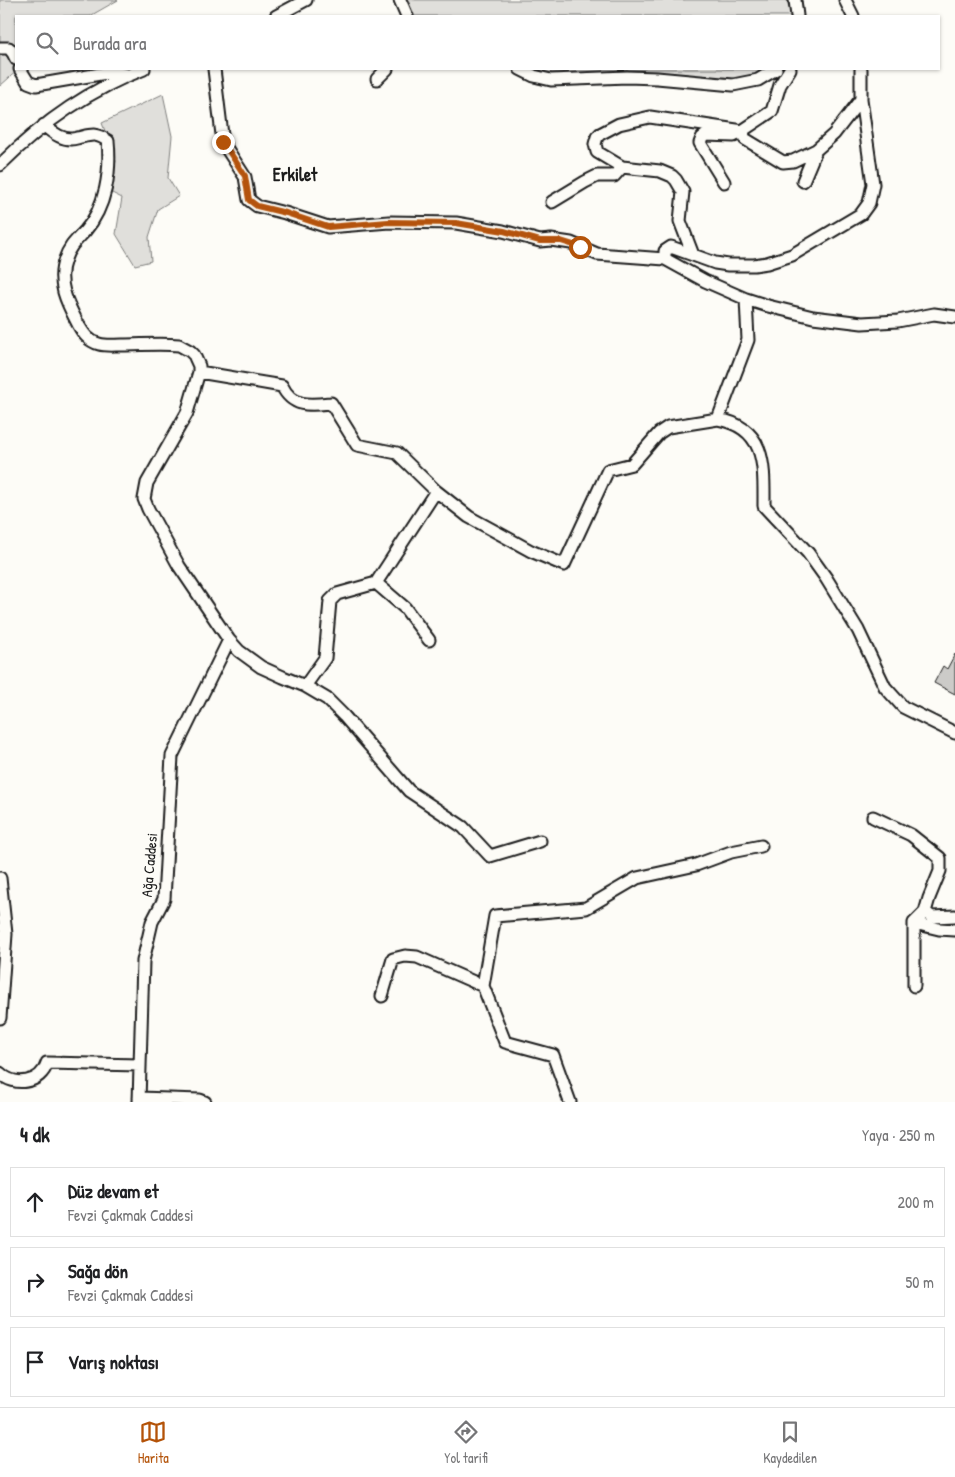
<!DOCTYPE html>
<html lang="tr">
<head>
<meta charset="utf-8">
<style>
	:root { --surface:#fff; --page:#f2f2f2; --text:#202124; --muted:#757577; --line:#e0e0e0; --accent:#b45309 }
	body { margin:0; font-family:"Patrick Hand",sans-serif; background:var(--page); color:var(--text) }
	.stop { position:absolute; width:15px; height:15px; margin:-11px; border:4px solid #b45309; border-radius:50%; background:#fff }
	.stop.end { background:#b45309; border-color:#fff; box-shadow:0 1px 5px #0008 }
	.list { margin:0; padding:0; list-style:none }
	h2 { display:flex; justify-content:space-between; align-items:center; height:65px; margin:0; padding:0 20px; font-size:21px }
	h2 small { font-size:16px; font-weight:400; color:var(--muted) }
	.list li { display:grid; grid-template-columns:32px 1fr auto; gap:15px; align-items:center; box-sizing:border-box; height:70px; margin:0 10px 10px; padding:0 10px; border:1px solid var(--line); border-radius:0px }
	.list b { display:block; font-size:19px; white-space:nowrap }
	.list p { margin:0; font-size:16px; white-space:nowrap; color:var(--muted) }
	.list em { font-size:16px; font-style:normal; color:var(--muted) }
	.icon { flex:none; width:28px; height:28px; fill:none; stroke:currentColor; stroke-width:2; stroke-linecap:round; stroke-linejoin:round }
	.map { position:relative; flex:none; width:955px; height:1102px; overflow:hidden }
	.search { position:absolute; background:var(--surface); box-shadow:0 1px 4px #0004; left:15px; right:15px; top:15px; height:55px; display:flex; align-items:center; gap:12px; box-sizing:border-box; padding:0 18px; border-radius:0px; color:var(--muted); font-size:19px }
	.sheet { height:305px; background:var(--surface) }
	nav { display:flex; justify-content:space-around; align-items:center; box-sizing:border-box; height:70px; border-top:1px solid var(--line); background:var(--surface); font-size:14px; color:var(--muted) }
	nav a { display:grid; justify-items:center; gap:2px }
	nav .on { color:var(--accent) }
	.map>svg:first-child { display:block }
	.green { fill:#e0dfdb; stroke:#7e7e7c }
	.building { fill:#cccbc8; stroke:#1c1c1c }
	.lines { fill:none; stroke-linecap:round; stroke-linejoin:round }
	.minor-casing { stroke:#1c1c1c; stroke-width:15 }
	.minor { stroke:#fdfcf7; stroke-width:11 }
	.route { stroke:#b45309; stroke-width:6 }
	.labels { text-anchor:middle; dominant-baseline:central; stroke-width:4.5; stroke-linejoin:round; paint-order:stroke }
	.street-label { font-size:15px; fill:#1c1c1c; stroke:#fdfcf7 }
	.quarter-label { font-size:18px; font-weight:bold; fill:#1c1c1c; stroke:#fdfcf7 }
</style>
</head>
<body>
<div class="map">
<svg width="955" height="1102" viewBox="0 0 955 1102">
	<rect width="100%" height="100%" fill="#fdfcf7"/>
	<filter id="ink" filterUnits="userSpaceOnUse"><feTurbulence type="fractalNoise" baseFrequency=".02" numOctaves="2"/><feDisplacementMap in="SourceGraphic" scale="10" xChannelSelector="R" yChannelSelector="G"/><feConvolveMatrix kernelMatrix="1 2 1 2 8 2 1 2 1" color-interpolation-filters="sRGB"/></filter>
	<g filter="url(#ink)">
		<path class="green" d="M0 0H118L90 16H16V69H19L0 86Z
			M406 0H787L791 16H412Z
			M521 69H777L757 84 561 81Z
			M163 94 172 136 168 178 179 196 158 209 149 237 151 261 135 265 116 234 122 198 110 192 116 161 102 123Z"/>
		<path class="building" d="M955 654V694L934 683 943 666 947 669Z"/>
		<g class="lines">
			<g class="minor-casing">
				<path id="minor" d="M400 0 407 16
					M795 0 797 16
					M845 0 853 16
					M276 16 306 0
					M0 48H9L13 53 16 59
					M20 69 28 82 36 85 112 72 128 75
					M214 69 223 143 245 177 249 200 257 206 285 213 328 227 389 222 456 223 503 231 540 241 551 240 571 243 597 254 665 259 705 281 746 299 768 306 813 317 862 323 898 321 934 314 955 317
					M520 69 534 76 551 80 627 77 657 78 733 85 758 80 776 69
					M790 69 780 85 772 111 745 129 743 134 745 139 783 162 793 161 816 150 834 134 861 99V69
					M377 79 387 69
					M44 125C52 133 65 142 77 138 91 135 95 132 108 141 111 172 106 207 85 231 77 240 69 246 65 259 56 282 67 303 78 324 83 333 88 341 99 344 106 346 114 345 122 345 141 345 160 343 179 345L190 351 194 355 199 366V372L187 413 147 483 144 499 148 509 179 566 229 640 239 651 261 667 283 677 305 686 327 699 344 716 409 791 463 827 490 856 540 841
					M0 165C42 123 88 90 144 69
					M803 181 816 150
					M724 182 700 143 702 138 706 135 734 136
					M552 202 585 182 597 176H614L622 167
					M693 255 680 221 683 192 676 180 672 176 660 171 622 167 597 152 595 144 597 137 600 134 619 124 650 117 743 131
					M665 259V251L671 247 715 263 728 265H754L767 263 792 255 861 214 869 203 873 184 861 99
					M199 372 282 386C293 408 310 405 331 403L357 445 397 453 436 491
					M718 419C767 428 764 467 764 506L808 553 826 578 858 630 885 687 903 707 955 733
					M376 583 405 608 429 640
					M305 686 325 658 330 601 337 594 376 583 436 491 469 517 531 551 564 565 608 470 632 464 659 433 668 427 718 419 748 340 746 299
					M873 817 911 835 940 858V871L929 898 925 912 932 917 955 916
					M0 878 6 934 0 1018
					M914 923 939 929 955 930
					M483 986 495 916 586 908 637 878 696 865 731 852 761 846
					M914 986V923L925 912
					M382 996 393 959 405 956 417 957 483 986 505 1042 553 1055 570 1102
					M0 1073C14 1087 41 1084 47 1063L140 1065
					M139 1098 200 1100 205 1102
					M139 1102 143 961 152 922 164 899 172 756 229 640"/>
			</g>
			<use href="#minor" class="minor"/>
		</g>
	</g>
	<g class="lines" filter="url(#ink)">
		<path class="route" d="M223 142 245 176 249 200 257 206 286 213 328 227 388 222 456 223 504 231 540 241H561L580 247"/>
	</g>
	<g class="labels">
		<g class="street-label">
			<text transform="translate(149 865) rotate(-85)">Ağa Caddesi</text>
		</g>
		<g class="quarter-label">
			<text x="295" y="174">Erkilet</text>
		</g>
	</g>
</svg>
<div class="stop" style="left:580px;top:247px"></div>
<div class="stop end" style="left:223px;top:142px"></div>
<div class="search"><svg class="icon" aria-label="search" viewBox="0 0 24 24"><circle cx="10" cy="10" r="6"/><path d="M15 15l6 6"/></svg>Burada ara</div>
</div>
<section class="sheet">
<h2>4 dk<small>Yaya · 250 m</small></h2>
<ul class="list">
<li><svg class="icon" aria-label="ahead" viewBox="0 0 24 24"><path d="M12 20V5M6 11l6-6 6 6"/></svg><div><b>Düz devam et</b><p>Fevzi Çakmak Caddesi</p></div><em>200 m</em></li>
<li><svg class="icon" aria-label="right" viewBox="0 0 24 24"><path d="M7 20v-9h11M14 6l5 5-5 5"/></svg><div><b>Sağa dön</b><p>Fevzi Çakmak Caddesi</p></div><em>50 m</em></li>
<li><svg class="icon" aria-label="arrive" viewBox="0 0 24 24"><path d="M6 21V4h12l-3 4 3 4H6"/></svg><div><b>Varış noktası</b></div></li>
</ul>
</section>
<nav>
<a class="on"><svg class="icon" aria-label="map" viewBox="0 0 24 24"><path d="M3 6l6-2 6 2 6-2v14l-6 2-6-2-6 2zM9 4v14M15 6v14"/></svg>Harita</a>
<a><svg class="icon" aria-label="directions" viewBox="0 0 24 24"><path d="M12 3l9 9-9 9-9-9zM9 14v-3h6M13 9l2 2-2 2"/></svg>Yol tarifi</a>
<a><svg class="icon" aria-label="saved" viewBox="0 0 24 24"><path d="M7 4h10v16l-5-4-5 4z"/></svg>Kaydedilen</a>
</nav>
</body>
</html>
